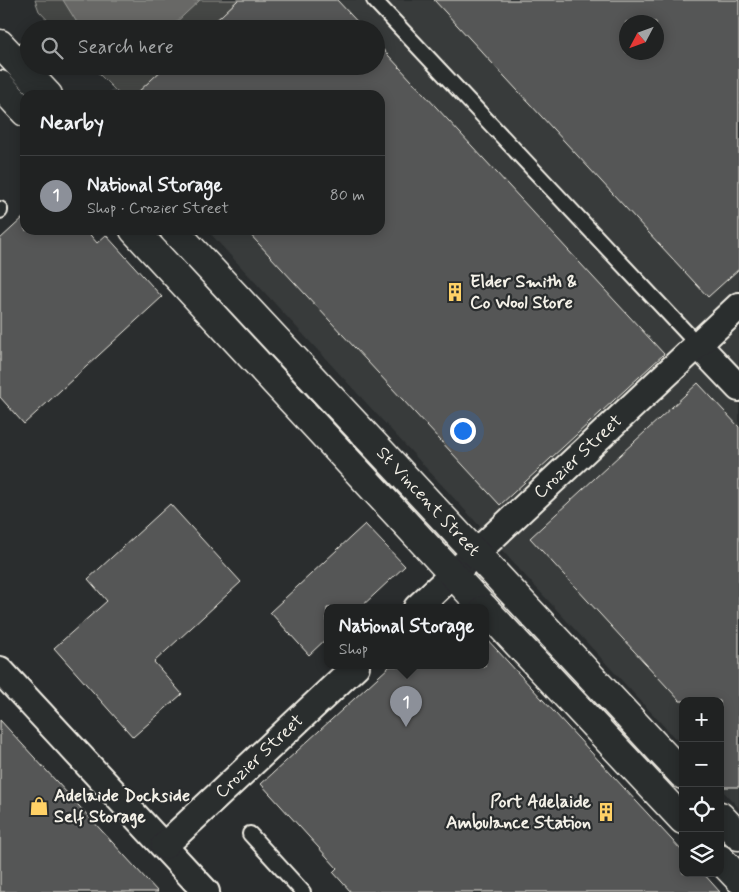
<!DOCTYPE html>
<html lang="en">
<head>
<meta charset="utf-8">
<style>
	:root { --surface:#202222; --page:#2d2f2f; --text:#f1f3f6; --muted:#a2a4a5; --line:#3d3f40; --accent:#8c9099 }
	body { margin:0; font-family:Mynerve,sans-serif; background:var(--page); color:var(--text) }
	.controls { position:absolute; right:15px; bottom:15px; display:grid; overflow:hidden; border-radius:10px; box-shadow:0 2px 12px #0003 }
	.controls button { width:45px; height:45px; display:grid; place-items:center; padding:0; border:0; border-bottom:1px solid var(--line); background:var(--surface); color:var(--text); font:25px sans-serif }
	.compass { position:absolute; left:619px; top:15px; width:45px; height:45px; border-radius:50%; background:var(--surface); box-shadow:0 2px 12px #0003; rotate:229deg }
	.you { position:absolute; left:462px; top:430px; width:18px; height:18px; margin:-12px; border:4px solid #fff; border-radius:50%; background:#1a73e8; box-shadow:0 0 0 8px #1a73e833 }
	.badge { display:grid; place-items:center; width:32px; height:32px; border-radius:50%; background:var(--accent); color:#fff; font-size:16px; font-weight:700 }
	.pin { position:absolute; translate:-50% -41px; filter:drop-shadow(0 1px 2px #0008) }
	.pin::after { content:''; position:absolute; top:26px; width:18px; height:15px; background:inherit; clip-path:polygon(0 0,100% 0,50% 100%) }
	.popup { position:absolute; left:324px; top:604px; width:165px; height:65px; box-sizing:border-box; display:grid; place-content:center; border-radius:10px; background:var(--surface); filter:drop-shadow(0 1px 4px #0005); font-size:16px; white-space:nowrap; color:var(--muted) }
	.popup b { font-size:19px; color:var(--text) }
	.popup::after { content:''; position:absolute; left:50%; top:100%; margin-left:-10px; border:10px solid transparent; border-top-color:var(--surface) }
	.list { margin:0; padding:0; list-style:none }
	h2 { display:flex; justify-content:space-between; align-items:center; height:65px; margin:0; padding:0 20px; font-size:21px }
	h2 small { font-size:16px; font-weight:400; color:var(--muted) }
	.list li { display:grid; grid-template-columns:32px 1fr auto; gap:15px; align-items:center; box-sizing:border-box; height:80px; padding:0 20px; border-top:1px solid var(--line) }
	.list b { display:block; font-size:19px; white-space:nowrap }
	.list p { margin:0; font-size:16px; white-space:nowrap; color:var(--muted) }
	.list em { font-size:16px; font-style:normal; color:var(--muted) }
	.icon { flex:none; width:28px; height:28px; fill:none; stroke:currentColor; stroke-width:2; stroke-linecap:round; stroke-linejoin:round }
	.map { position:relative; flex:none; width:739px; height:892px; overflow:hidden }
	.search { position:absolute; background:var(--surface); box-shadow:0 2px 12px #0003; left:20px; top:20px; width:365px; height:55px; display:flex; align-items:center; gap:12px; box-sizing:border-box; padding:0 18px; border-radius:28px; color:var(--muted); font-size:19px }
	.panel { position:absolute; background:var(--surface); box-shadow:0 2px 12px #0003; left:20px; top:90px; width:365px; height:145px; border-radius:15px }
	.map>svg:first-child { display:block }
	.built { fill:#373a3a; fill-rule:evenodd }
	.green { fill:#444645; stroke:#9c9c96 }
	.water { fill:#676866; stroke:#9f9f9a }
	.building { fill:#555756; stroke:#f4f1e8; fill-rule:evenodd }
	.lines { fill:none; stroke-linecap:round; stroke-linejoin:round }
	.service-casing { stroke:#f4f1e8; stroke-width:18 }
	.minor-casing { stroke:#f4f1e8; stroke-width:30 }
	.secondary-casing { stroke:#f4f1e8; stroke-width:31 }
	.service { stroke:#2a2d2e; stroke-width:14 }
	.minor { stroke:#2a2d2e; stroke-width:26 }
	.secondary { stroke:#2a2d2e; stroke-width:28 }
	.labels { text-anchor:middle; dominant-baseline:central; stroke-width:4.5; stroke-linejoin:round; paint-order:stroke }
	.poi-label { font-size:18px; font-weight:bold; fill:#f4f1e8; stroke:#2a2d2e; text-anchor:start }
	.street-label { font-size:18px; fill:#f4f1e8; stroke:#2a2d2e }
</style>
</head>
<body>
<div class="map">
<svg width="739" height="892" viewBox="0 0 739 892">
	<rect width="100%" height="100%" fill="#2a2d2e"/>
	<filter id="ink" filterUnits="userSpaceOnUse"><feTurbulence type="fractalNoise" baseFrequency=".02" numOctaves="2"/><feDisplacementMap in="SourceGraphic" scale="10" xChannelSelector="R" yChannelSelector="G"/><feConvolveMatrix kernelMatrix="1 2 1 2 8 2 1 2 1" color-interpolation-filters="sRGB"/></filter>
	<g filter="url(#ink)">
		<path class="built" d="M215 0H739V808L720 788V701H683V747L207 230H380V95H105L139 66H376V29H182ZM626 22H656V52H626Z"/>
		<path class="green" d="M35 0H238L207 29H56L39 11Z
			M91 66H166L135 95H120Z"/>
		<path class="water" d="M63 0H200L169 29H85L76 21Z"/>
		<path class="building" d="M238 0H337L364 29H207Z
			M434 0H739V269L708 297ZM626 22H656V52H626Z
			M376 42 664 354 500 505 246 230H380V95H135L166 66H376Z
			M25 216V230H86L97 243 106 235 162 297 24 424 0 397V239Z
			M698 383 739 427V787H720V701H680L530 538Z
			M170 504 241 582 154 662 182 694 133 737 54 648 107 601 88 579Z
			M365 524 405 566 360 608H327V638L309 655 270 612Z
			M485 637 683 852V873H703L720 892H351L333 872 337 868 261 784 390 666H485Z
			M0 720 158 892H0Z"/>
		<g class="lines">
			<g class="service-casing">
				<path id="service" d="M374 0 698 345
					M0 209V211
					M250 834 303 892"/>
			</g>
			<g class="minor-casing">
				<g id="minor">
					<path d="M698 345 739 388"/>
					<path id="s1" d="M417 608 739 306"/>
					<path d="M0 670 206 892"/>
					<path id="s2" d="M164 846 356 666"/>
				</g>
			</g>
			<g class="secondary-casing">
				<g id="secondary">
					<path d="M0 44 48 95"/>
					<path d="M0 85 25 112"/>
					<path d="M134 230 484 608"/>
					<path id="s3" d="M174 230 683 775"/>
					<path d="M485 609 683 820"/>
					<path d="M720 816 739 836"/>
					<path d="M720 859 739 879"/>
				</g>
			</g>
			<use href="#service" class="service"/>
			<use href="#minor" class="minor"/>
			<use href="#secondary" class="secondary"/>
		</g>
	</g>
	<defs>
		<g id="building-bare" transform="scale(1.5)"><path d="M-4-6H4V6H1V3H-1V6H-4ZM-2.5-4.3h1.7v1.8h-1.7ZM.8-4.3h1.7v1.8H.8ZM-2.5-1h1.7V.8h-1.7ZM.8-1h1.7V.8H.8Z" fill="#ffd166" stroke="#2a2d2e" stroke-width="2.5" paint-order="stroke"/></g>
		<g id="shop-bare" transform="scale(1.5)"><path d="M-5-2.5h2.3a2.7 3.5 0 0 1 5.4 0H5L5.5 6h-11ZM-1.5-2.5h3a1.5 2.3 0 0 0-3 0Z" fill="#ffd166" stroke="#2a2d2e" stroke-width="2.5" paint-order="stroke"/></g>
	</defs>
	<g fill-rule="evenodd">
		<use href="#building-bare" x="455" y="292"/>
		<use href="#shop-bare" x="39" y="806"/>
		<use href="#building-bare" x="606" y="812"/>
	</g>
	<g class="labels">
		<g class="poi-label">
			<text x="470" y="282">Elder Smith &amp;<tspan x="470" dy="21">Co Wool Store</tspan></text>
			<text x="54" y="796">Adelaide Dockside<tspan x="54" dy="21">Self Storage</tspan></text>
			<text x="591" y="802" text-anchor="end">Port Adelaide<tspan x="591" dy="21">Ambulance Station</tspan></text>
		</g>
		<g class="street-label">
			<text stroke="none"><textPath href="#s1" startOffset="221">Crozier Street</textPath></text>
			<text stroke="none"><textPath href="#s3" startOffset="372">St Vincent Street</textPath></text>
			<text stroke="none"><textPath href="#s2" startOffset="131">Crozier Street</textPath></text>
		</g>
	</g>
</svg>
<div class="controls">
<button>+</button>
<button>−</button>
<button><svg class="icon" aria-label="locate" viewBox="0 0 24 24"><circle cx="12" cy="12" r="6"/><path d="M12 2v4M12 18v4M2 12h4M18 12h4"/></svg></button>
<button><svg class="icon" aria-label="layers" viewBox="0 0 24 24"><path d="M12 4l9 5-9 5-9-5zM3 14l9 5 9-5"/></svg></button>
</div>
<svg class="compass" viewBox="-18 -18 36 36"><path d="M0-13l5 13h-10z" fill="#e53935"/><path d="M0 13l5-13h-10z" fill="#a2a4a5"/></svg>
<div class="you"></div>
<div class="pin badge" style="left:406px;top:727px">1</div>
<div class="popup"><b>National Storage</b>Shop</div>
<div class="search"><svg class="icon" aria-label="search" viewBox="0 0 24 24"><circle cx="10" cy="10" r="6"/><path d="M15 15l6 6"/></svg>Search here</div>
<section class="panel">
<h2>Nearby<small></small></h2>
<ul class="list">
<li><span class="badge">1</span><div><b>National Storage</b><p>Shop · Crozier Street</p></div><em>80 m</em></li>
</ul>
</section>
</div>
</body>
</html>
